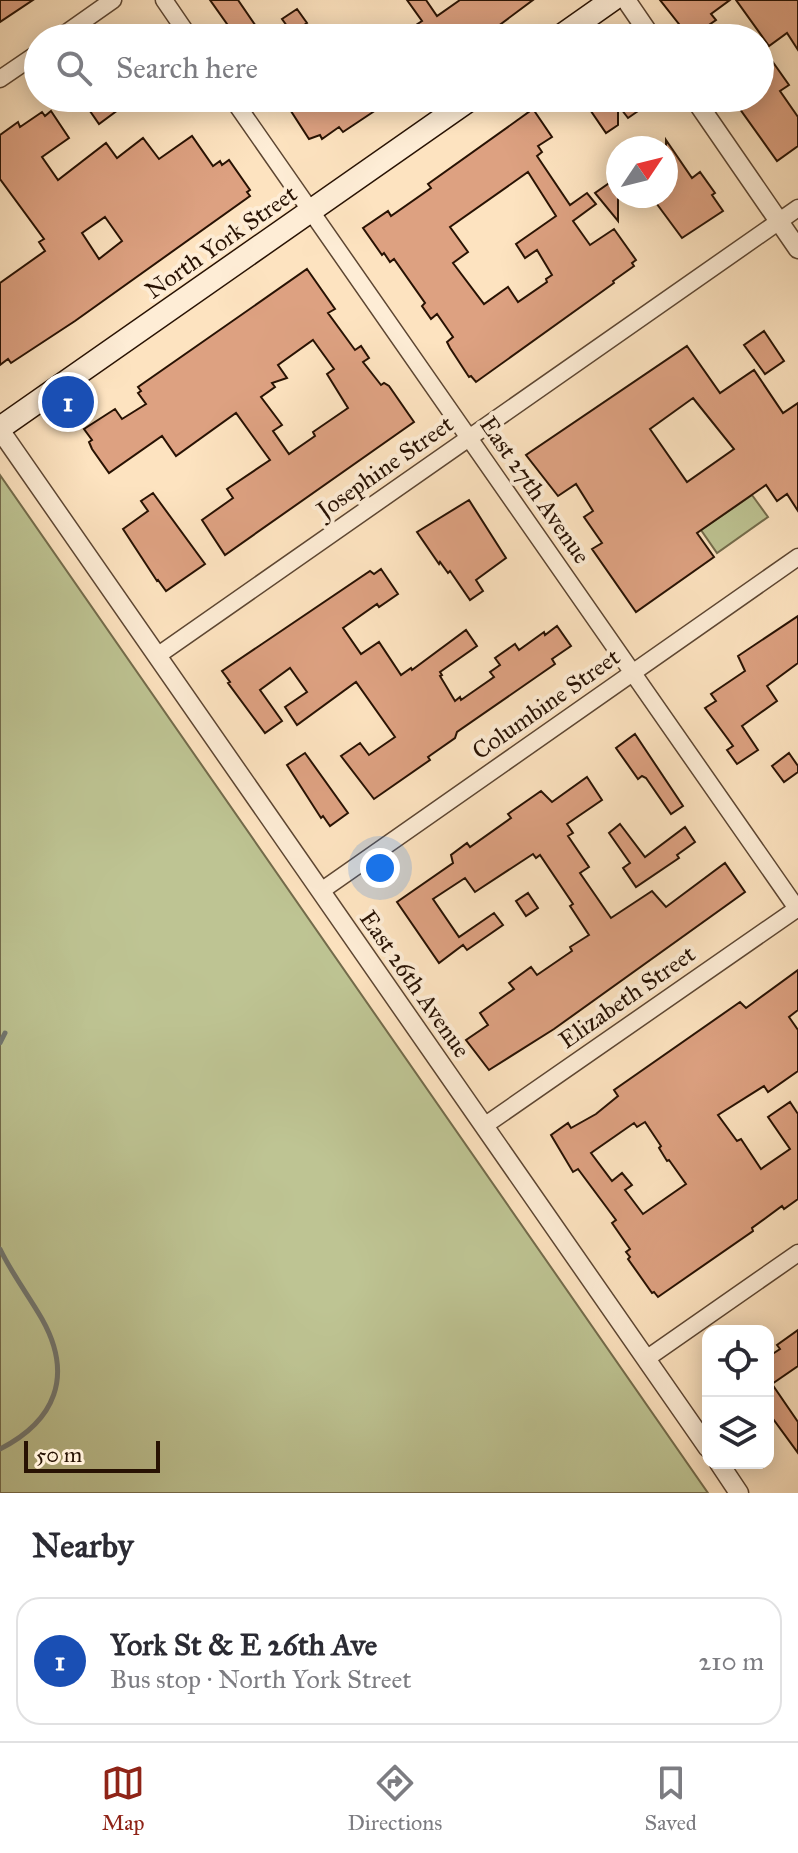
<!DOCTYPE html>
<html lang="en">
<head>
<meta charset="utf-8">
<style>
	:root { --surface:#fff; --page:#f2f2f3; --text:#2b2b33; --muted:#7c7c81; --line:#e1e1e2; --accent:#8f2418 }
	body { margin:0; font-family:"IM FELL Great Primer",serif; background:var(--page); color:var(--text) }
	.controls { position:absolute; right:24px; bottom:24px; display:grid; overflow:hidden; border-radius:16px; box-shadow:0 4px 20px #0003 }
	.controls button { width:72px; height:72px; display:grid; place-items:center; padding:0; border:0; border-bottom:2px solid var(--line); background:var(--surface); color:var(--text); font:40px sans-serif }
	.compass { position:absolute; left:606px; top:136px; width:72px; height:72px; border-radius:50%; background:var(--surface); box-shadow:0 4px 20px #0003; rotate:55deg }
	.scale { position:absolute; left:24px; bottom:20px; width:136px; box-sizing:border-box; padding-left:8px; border:4px solid #281203; border-top:0; font-size:22px; line-height:28px; white-space:nowrap; color:#281203; -webkit-text-stroke:6px #feedd6; paint-order:stroke }
	.you { position:absolute; left:380px; top:868px; width:28px; height:28px; margin:-20px; border:6px solid #fff; border-radius:50%; background:#1a73e8; box-shadow:0 0 0 12px #1a73e833 }
	.badge { display:grid; place-items:center; width:52px; height:52px; border-radius:50%; background:var(--accent); color:#fff; font-size:26px; font-weight:700 }
	.pin { position:absolute; translate:-50% -50%; border:4px solid #fff; box-shadow:0 2px 8px #0006 }
	.list { margin:0; padding:0; list-style:none }
	h2 { display:flex; justify-content:space-between; align-items:center; height:104px; margin:0; padding:0 32px; font-size:34px }
	h2 small { font-size:26px; font-weight:400; color:var(--muted) }
	.list li { display:grid; grid-template-columns:52px 1fr auto; gap:24px; align-items:center; box-sizing:border-box; height:128px; margin:0 16px 16px; padding:0 16px; border:2px solid var(--line); border-radius:24px }
	.list b { display:block; font-size:30px; white-space:nowrap }
	.list p { margin:0; font-size:26px; white-space:nowrap; color:var(--muted) }
	.list em { font-size:26px; font-style:normal; color:var(--muted) }
	.icon { flex:none; width:44px; height:44px; fill:none; stroke:currentColor; stroke-width:2; stroke-linecap:round; stroke-linejoin:round }
	.map { position:relative; flex:none; width:798px; height:1493px; overflow:hidden }
	.search { position:absolute; background:var(--surface); box-shadow:0 4px 20px #0003; left:24px; right:24px; top:24px; height:88px; display:flex; align-items:center; gap:20px; box-sizing:border-box; padding:0 28px; border-radius:44px; color:var(--muted); font-size:30px }
	.sheet { height:248px; background:var(--surface) }
	nav { display:flex; justify-content:space-around; align-items:center; box-sizing:border-box; height:112px; border-top:2px solid var(--line); background:var(--surface); font-size:22px; color:var(--muted) }
	nav a { display:grid; justify-items:center; gap:4px }
	nav .on { color:var(--accent) }
	.map>svg:first-child { display:block }
	.green { fill:#bec493; stroke:#736b4b; stroke-width:2 }
	.lines { fill:none; stroke-linecap:round; stroke-linejoin:round }
	.stream { stroke:#727872; stroke-width:5 }
	.building { fill:#dda181; stroke:#281203; stroke-width:2; fill-rule:evenodd }
	.minor-casing { stroke:#5d4632; stroke-width:19 }
	.tertiary-casing { stroke:#5d4632; stroke-width:21 }
	.secondary-casing { stroke:#281203; stroke-width:25 }
	.minor { stroke:#feedd6; stroke-width:16 }
	.tertiary { stroke:#feedd6; stroke-width:18 }
	.secondary { stroke:#feedd6; stroke-width:22 }
	.labels { text-anchor:middle; dominant-baseline:central; stroke-width:8; stroke-linejoin:round; paint-order:stroke }
	.street-label { font-size:24px; fill:#281203; stroke:#feedd6 }
</style>
</head>
<body>
<div class="map">
<svg width="798" height="1493" viewBox="0 0 798 1493">
	<rect width="100%" height="100%" fill="#fde3c0"/>
	<filter id="stains"><feTurbulence type="fractalNoise" baseFrequency=".0025" numOctaves="4"/><feColorMatrix values="0 0 0 0 .2 0 0 0 0 .09 0 0 0 0 .02 0 0 0 .5 -.17"/></filter>
	<radialGradient id="worn" r=".72"><stop offset=".6" stop-color="#630" stop-opacity="0"/><stop offset="1" stop-color="#630" stop-opacity=".3"/></radialGradient>
	<path class="green" d="M0 475 708 1493H0Z
		M752 495 768 517 717 553 701 530Z"/>
	<g class="lines">
		<path class="stream" d="M0 1043 5 1033
			M0 1249C12 1274 29 1296 42 1319 74 1376 55 1421 0 1449"/>
	</g>
	<path class="building" d="M0 0H33L0 22Z
		M210 0H238L264 38H237Z
		M407 0H426L437 16 460 0H533L482 38H396L422 21Z
		M660 0H730L711 14 716 20 690 38Z
		M736 0H798V50L787 33 769 46Z
		M297 9 307 23 292 33 282 19Z
		M770 58 789 85 780 91 798 117V146L777 161 732 98H760V66Z
		M81 98H116L122 107 99 124Z
		M319 98H394L343 132 339 127 322 139 320 135 309 139 289 108 302 99 305 104 309 101 311 104Z
		M582 98H657L628 118 618 105V125L606 133Z
		M533 109 552 137 538 146 542 152 537 156 570 205 587 193 596 204 573 221 590 245 614 229 636 260 632 263 634 266 613 281 614 283 476 382 471 376 469 377 450 348 447 342 453 337 437 314 431 319 422 306 425 303 394 259 390 262 384 253 382 255 363 228 388 211 391 216 431 188 428 184ZM528 172 556 216 516 244 525 258 537 250 552 275 546 279 547 282 518 302 508 287 484 304 453 263 468 252 450 227Z
		M51 111 69 138 42 157 58 180 106 143 117 158 143 138 159 159 192 136 213 166 220 161 222 165 229 160 250 190 247 192 250 196 75 321 11 363 8 359 0 365V283L45 251 39 242 44 239 0 179V135L18 122 20 127 42 112 45 116ZM105 217 122 241 99 259 82 233Z
		M666 140 692 178 700 172 715 193 712 195 723 211 682 238 651 196H666Z
		M618 177V221L595 193Z
		M307 269 335 309 328 313 355 350 361 346 369 358 363 362 381 385 384 383 389 386 414 422 225 555 202 520 233 498 227 489 270 460 236 413 176 456 162 436 109 473 92 449 89 442 92 440 84 429 115 409 122 419 146 404 138 393 141 391 138 387ZM313 340 334 369 327 374 348 408 313 432 315 436 289 454 273 431 282 425 261 397 275 387 272 383 287 378 278 365Z
		M764 331 784 361 765 374 744 345Z
		M687 346 720 393 754 370 783 413 798 403V511L787 494 777 501 766 485 697 533 714 557 636 612 592 549 602 543 584 517 593 511 576 484 558 496 526 455ZM693 398 734 449 687 482 650 429Z
		M153 493 205 564 166 591 158 580 157 581 123 529 148 511 141 501Z
		M469 500 506 558 476 580 483 591 470 600 450 571 448 573 440 562 439 564 417 532Z
		M381 569 398 594 379 607 377 604 343 628 361 654 379 642 401 675 411 668 412 670 466 630 477 646 440 672 442 675 440 676 455 701 460 697 461 700 494 677 490 672 500 665 495 658 515 644 519 650 544 632 545 635 557 626 571 646 552 659 555 664 457 732 455 738 428 757 430 760 374 799 341 756 360 743 369 755 395 737 356 682 297 725 285 707 307 692 290 668 260 690 282 721 265 733 228 683 230 682 222 671 370 571 374 574Z
		M798 616V663L767 686 777 701 742 726 758 750 737 764 727 750 733 746 705 708 716 701 711 694 745 671 738 656Z
		M635 734 683 806 671 814 646 778 642 776 638 779 616 748Z
		M305 753 348 813 330 826 323 816 321 818 287 765Z
		M789 753 798 766V772L784 782 772 766Z
		M587 777 602 800 567 824 573 833 568 836 589 867 580 873 611 918 652 891 666 907 725 863 745 892 554 1029 489 1070 466 1040 488 1025 480 1013 514 989 509 983 531 967 537 975 572 951 570 947 589 935 570 906 573 904 540 855 536 858 533 854 475 892 465 878 433 899 459 937 494 913 503 925 467 950 463 945 439 963 397 902 453 863 451 855 467 843 470 847 511 818 508 814 541 791 552 802Z
		M620 824 645 857 685 827 695 842 677 855 679 858 636 887 623 868 630 863 609 833Z
		M528 893 538 908 526 916 516 901Z
		M798 970V1010L789 1017 798 1030V1071L768 1092 764 1086 718 1115 737 1141 741 1139 761 1169 790 1149 768 1117 790 1102 798 1114V1199L784 1209 782 1206 752 1228 753 1231 658 1297 654 1292 652 1293 628 1259 630 1257 626 1252 630 1249 612 1223 616 1220 578 1169 573 1172 551 1135 568 1123 571 1128 596 1114 618 1096 614 1090 740 1002 746 1008ZM645 1122 661 1146 659 1148 667 1161 669 1160 686 1184 643 1214 625 1190 632 1185 622 1173 612 1181 591 1153 634 1123 637 1127Z
		M798 1330V1366L772 1384 798 1422V1453L768 1412V1357L780 1349 777 1345Z"/>
	<g class="lines">
		<g class="minor-casing">
			<path id="minor" d="M164 0 190 38
				M59 38 113 0
				M0 79 38 53
				M232 98 798 910
				M157 656 798 208
				M321 891 798 557
				M484 1126 798 908
				M646 1359 798 1253"/>
		</g>
		<g class="tertiary-casing">
			<path id="tertiary" d="M626 0 652 38
				M694 98 798 249
				M0 430 708 1448
				M719 1463 739 1493"/>
		</g>
		<g class="secondary-casing">
			<path id="secondary" d="M558 38 612 0
				M0 428 472 98"/>
		</g>
		<use href="#minor" class="minor"/>
		<use href="#tertiary" class="tertiary"/>
		<use href="#secondary" class="secondary"/>
	</g>
	<g class="labels">
		<g class="street-label">
			<text transform="translate(221 242) rotate(-35)">North York Street</text>
			<text transform="translate(385 467) rotate(-35)">Josephine Street</text>
			<text transform="translate(535 490) rotate(55)">East 27th Avenue</text>
			<text transform="translate(546 704) rotate(-35)">Columbine Street</text>
			<text transform="translate(415 984) rotate(55)">East 26th Avenue</text>
			<text transform="translate(627 997) rotate(-35)">Elizabeth Street</text>
		</g>
	</g>
	<rect width="100%" height="100%" filter="url(#stains)"/>
	<rect width="100%" height="100%" fill="url(#worn)"/>
</svg>
<div class="controls">
<button><svg class="icon" aria-label="locate" viewBox="0 0 24 24"><circle cx="12" cy="12" r="6"/><path d="M12 2v4M12 18v4M2 12h4M18 12h4"/></svg></button>
<button><svg class="icon" aria-label="layers" viewBox="0 0 24 24"><path d="M12 4l9 5-9 5-9-5zM3 14l9 5 9-5"/></svg></button>
</div>
<svg class="compass" viewBox="-18 -18 36 36"><path d="M0-13l5 13h-10z" fill="#e53935"/><path d="M0 13l5-13h-10z" fill="#7c7c81"/></svg>
<div class="scale">50 m</div>
<div class="you"></div>
<div class="pin badge" style="left:68px;top:402px;background:#1a4fb4">1</div>
<div class="search"><svg class="icon" aria-label="search" viewBox="0 0 24 24"><circle cx="10" cy="10" r="6"/><path d="M15 15l6 6"/></svg>Search here</div>
</div>
<section class="sheet">
<h2>Nearby<small></small></h2>
<ul class="list">
<li><span class="badge" style="background:#1a4fb4">1</span><div><b>York St &amp; E 26th Ave</b><p>Bus stop · North York Street</p></div><em>210 m</em></li>
</ul>
</section>
<nav>
<a class="on"><svg class="icon" aria-label="map" viewBox="0 0 24 24"><path d="M3 6l6-2 6 2 6-2v14l-6 2-6-2-6 2zM9 4v14M15 6v14"/></svg>Map</a>
<a><svg class="icon" aria-label="directions" viewBox="0 0 24 24"><path d="M12 3l9 9-9 9-9-9zM9 14v-3h6M13 9l2 2-2 2"/></svg>Directions</a>
<a><svg class="icon" aria-label="saved" viewBox="0 0 24 24"><path d="M7 4h10v16l-5-4-5 4z"/></svg>Saved</a>
</nav>
</body>
</html>
